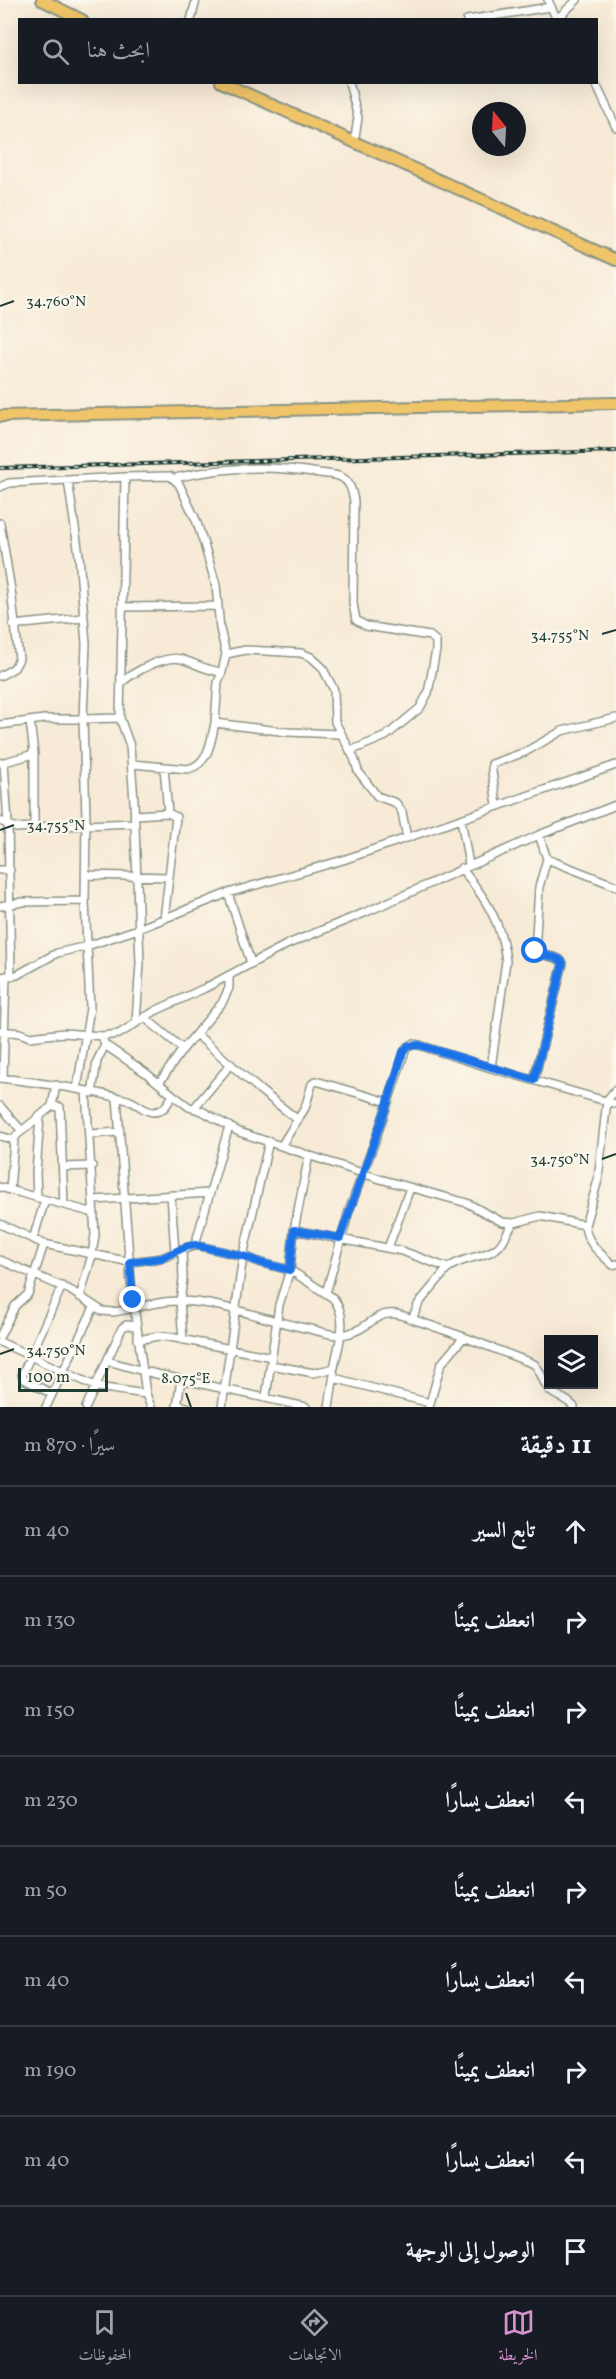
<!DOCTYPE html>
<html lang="ar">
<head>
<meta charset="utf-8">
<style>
	:root { --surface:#171b24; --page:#242831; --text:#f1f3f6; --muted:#9ea1a6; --line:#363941; --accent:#d690ce }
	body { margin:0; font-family:Vollkorn,Amiri,serif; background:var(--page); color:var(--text); direction:rtl }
	.controls { position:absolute; right:18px; bottom:18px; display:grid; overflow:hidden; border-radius:0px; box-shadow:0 6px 24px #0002 }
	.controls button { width:54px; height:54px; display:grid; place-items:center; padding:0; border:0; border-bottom:2px solid var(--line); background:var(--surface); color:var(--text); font:30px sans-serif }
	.compass { position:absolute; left:472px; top:102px; width:54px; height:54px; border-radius:50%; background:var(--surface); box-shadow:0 6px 24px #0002; rotate:342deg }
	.scale { position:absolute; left:18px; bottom:15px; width:90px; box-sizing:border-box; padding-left:6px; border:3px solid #1f3d34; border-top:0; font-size:16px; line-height:21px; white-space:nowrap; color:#1f3d34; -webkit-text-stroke:4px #fbf7ec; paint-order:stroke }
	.stop { position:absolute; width:18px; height:18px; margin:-14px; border:4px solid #1a73e8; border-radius:50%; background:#fff }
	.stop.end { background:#1a73e8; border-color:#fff; box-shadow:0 2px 6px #0008 }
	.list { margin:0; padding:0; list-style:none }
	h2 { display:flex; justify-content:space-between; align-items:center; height:78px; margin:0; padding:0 24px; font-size:26px }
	h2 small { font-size:20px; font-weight:400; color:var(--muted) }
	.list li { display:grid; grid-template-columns:39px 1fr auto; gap:18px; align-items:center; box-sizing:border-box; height:90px; padding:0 24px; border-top:2px solid var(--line) }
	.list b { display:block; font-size:22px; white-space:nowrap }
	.list em { font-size:20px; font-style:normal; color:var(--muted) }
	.icon { flex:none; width:33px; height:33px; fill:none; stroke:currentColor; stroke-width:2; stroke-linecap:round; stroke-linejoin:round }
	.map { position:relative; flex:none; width:616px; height:1407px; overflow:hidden; direction:ltr }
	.search { position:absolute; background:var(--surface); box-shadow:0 6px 24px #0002; left:18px; right:18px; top:18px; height:66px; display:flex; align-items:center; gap:15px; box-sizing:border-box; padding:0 21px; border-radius:0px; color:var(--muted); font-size:22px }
	.sheet { height:888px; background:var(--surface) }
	nav { display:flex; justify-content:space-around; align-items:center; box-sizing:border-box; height:84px; border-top:2px solid var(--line); background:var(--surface); font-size:16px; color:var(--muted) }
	nav a { display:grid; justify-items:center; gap:3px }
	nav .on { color:var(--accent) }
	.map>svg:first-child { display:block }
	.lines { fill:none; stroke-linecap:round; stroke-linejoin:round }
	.street-casing { stroke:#8b9485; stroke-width:10 }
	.primary-casing { stroke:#8b9485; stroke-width:14 }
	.street { stroke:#fff; stroke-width:7 }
	.primary { stroke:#f0c469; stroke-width:10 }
	.rail-casing { stroke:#1f3d34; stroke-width:4 }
	.rail { stroke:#fbf7ec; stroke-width:1.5; stroke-dasharray:4.5; stroke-linecap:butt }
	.route { stroke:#1a73e8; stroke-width:8 }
	.ticks { fill:none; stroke:#1f3d34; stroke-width:2 }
	.ticks-label { font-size:15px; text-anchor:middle; fill:#1f3d34; stroke:#fbf7ec; stroke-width:4.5; stroke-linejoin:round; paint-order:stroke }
</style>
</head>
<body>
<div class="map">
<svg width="616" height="1407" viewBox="0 0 616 1407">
	<rect width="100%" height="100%" fill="#fbf7ec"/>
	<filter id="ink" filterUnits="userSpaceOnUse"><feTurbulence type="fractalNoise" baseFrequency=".0167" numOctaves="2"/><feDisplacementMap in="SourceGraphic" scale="12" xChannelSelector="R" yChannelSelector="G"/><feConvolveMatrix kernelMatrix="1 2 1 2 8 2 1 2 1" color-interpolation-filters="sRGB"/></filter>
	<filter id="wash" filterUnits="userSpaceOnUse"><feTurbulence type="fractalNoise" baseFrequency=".008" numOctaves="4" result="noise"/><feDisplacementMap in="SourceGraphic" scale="24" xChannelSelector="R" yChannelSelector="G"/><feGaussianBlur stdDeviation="1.35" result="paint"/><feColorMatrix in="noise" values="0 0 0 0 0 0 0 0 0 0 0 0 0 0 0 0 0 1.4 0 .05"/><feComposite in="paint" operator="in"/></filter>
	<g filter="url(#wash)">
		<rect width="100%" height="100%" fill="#f7ead6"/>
	</g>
	<g filter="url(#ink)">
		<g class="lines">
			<g class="street-casing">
				<path id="street" d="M548 0 557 20
					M557 19 577 0
					M191 20 196 0
					M467 20 550 7
					M349 82 358 118 354 143
					M595 82 616 127
					M125 477 170 476 179 484 196 520 204 544 216 585 220 629 226 654
					M175 478C221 467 271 465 319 473 326 474 335 474 341 477 351 482 352 492 354 501L353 604 356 620 366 626 430 636 436 641V650L428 693 420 708 386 736 350 751
					M0 487 9 483 125 477 120 718
					M0 523 11 590 19 659 14 668 0 676
					M123 607 217 606
					M13 625 83 618
					M222 672 218 682 215 723 288 732 340 734
					M121 683C133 672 165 655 181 659 195 663 207 671 222 672L226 654 246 650 301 653 311 657 322 667 334 690 335 722 354 758 358 771 377 796 396 803 402 812 407 838
					M0 725 44 719H83L86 644 79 555 68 480
					M4 762 8 824 11 976
					M1 763 34 754
					M132 764 188 769C209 764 211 741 215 723
					M164 767 168 813
					M497 805 492 772V764L525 752 562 731 616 718
					M135 815 168 813 176 817 169 877
					M461 819 469 865
					M0 821 16 828 34 827V754L30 721
					M34 827 135 823
					M547 859 616 886
					M461 868C485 897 502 923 506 961L491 1068 616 1104
					M0 870H10
					M86 875 169 877 164 919
					M228 893 251 963
					M85 901 86 817 83 719 120 718 130 746 134 801 140 963 136 1022
					M0 906 23 902 85 901 90 1008 77 1089
					M0 977 17 975 57 953 87 946 138 929 228 893 343 860 616 765
					M144 1017 183 1049
					M0 1031 20 1033 30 1037 64 1033 102 1036 119 1034 155 1011 205 988 288 944 364 913 539 835 616 805
					M196 1034 260 1090 298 1120
					M0 1078C43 1083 86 1089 128 1100 137 1103 145 1112 153 1112 164 1112 168 1103 173 1095L146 1073 105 1045 102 1036
					M3 1078 6 976
					M534 1080 563 963C558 954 543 958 535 951L539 887 547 859 539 835
					M159 1083 183 1049 222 1003 229 988V975
					M92 1093 97 1061 105 1045
					M173 1095 189 1107 202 1111 239 1132 380 1179 467 1203 502 1222 514 1223 540 1216 585 1225C586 1243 601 1254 613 1265L616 1264
					M117 1098 131 1283 146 1394 151 1407
					M0 1106 22 1131
					M52 1106 60 1107 64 1205
					M194 1108 231 1064
					M90 1134 120 1132
					M0 1136 14 1140 17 1135 52 1106 56 1085
					M14 1140 10 1190 94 1213
					M281 1146 305 1108 312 1084 316 1081 388 1102
					M63 1167 92 1166
					M0 1187 10 1190
					M171 1195 175 1252
					M37 1197 36 1173 40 1117
					M94 1200 210 1193
					M0 1224 44 1244 130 1262 162 1258 195 1245 243 1256 261 1263 290 1270 333 1298C350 1319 338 1344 334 1368L314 1373 271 1365
					M585 1225 598 1180 607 1100 616 1089
					M294 1230 402 1251 448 1268C464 1256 486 1258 498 1247 505 1241 507 1230 514 1223
					M33 1239 45 1200
					M195 1245 229 1126
					M388 1248 410 1188
					M182 1249 183 1279 180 1301 183 1340
					M0 1260 70 1290 102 1311 113 1312C135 1309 159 1300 180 1301 224 1302 267 1321 310 1329 319 1331 332 1336 341 1335 374 1331 374 1302 412 1319L419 1303 448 1268
					M326 1293 349 1211 376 1138 406 1048 413 1044 419 1045 491 1068
					M80 1297 92 1255 95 1235 86 1091
					M412 1319 464 1337 441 1364 429 1407
					M0 1336 15 1306 28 1294 44 1244
					M464 1337 534 1364C542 1371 542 1382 549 1390 556 1397 567 1398 574 1407
					M138 1340 158 1336 170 1337 272 1357
					M0 1342 97 1387 146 1394
					M108 1361 143 1371 306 1407
					M334 1378 430 1403
					M52 1394 24 1379 22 1375 62 1286
					M266 1397 279 1305 290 1270 294 1230 309 1155
					M177 1405 187 1407
					M46 1407 94 1307
					M86 1407 122 1328 126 1325 137 1326
					M177 1407 181 1379
					M222 1407 243 1256 269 1141
					M329 1407 334 1374"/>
			</g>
			<g class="primary-casing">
				<path id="primary" d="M42 0 82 20
					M221 82 616 260
					M0 416 616 403"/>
			</g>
			<use href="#street" class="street"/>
			<use href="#primary" class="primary"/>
			<g class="rail-casing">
				<path id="rail" d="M0 468 616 451"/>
			</g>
			<use href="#rail" class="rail"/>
		</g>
	</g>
	<g class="lines" filter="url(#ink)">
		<path class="route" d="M133 1300 130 1262 162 1258 185 1247 195 1245 243 1256 261 1263 290 1270 294 1230 340 1238 386 1108 403 1052 408 1046 419 1045 534 1080 563 963C558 954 543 958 535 951"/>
	</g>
	<path class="ticks" d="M0 306 14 301M602 634 616 630M0 830 14 825M602 1159 616 1154M0 1354 14 1349M186 1393 191 1407"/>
	<g class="ticks-label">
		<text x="56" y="306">34.760°N</text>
		<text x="560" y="640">34.755°N</text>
		<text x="56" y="830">34.755°N</text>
		<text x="560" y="1164">34.750°N</text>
		<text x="56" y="1355">34.750°N</text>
		<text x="186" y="1383">8.075°E</text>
	</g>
</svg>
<div class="controls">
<button><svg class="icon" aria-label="layers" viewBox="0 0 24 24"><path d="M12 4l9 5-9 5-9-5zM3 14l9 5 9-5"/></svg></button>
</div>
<svg class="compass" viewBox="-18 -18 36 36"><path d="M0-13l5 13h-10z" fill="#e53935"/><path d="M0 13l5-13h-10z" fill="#9ea1a6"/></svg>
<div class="scale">100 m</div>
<div class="stop" style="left:535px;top:951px"></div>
<div class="stop end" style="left:133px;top:1300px"></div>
<div class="search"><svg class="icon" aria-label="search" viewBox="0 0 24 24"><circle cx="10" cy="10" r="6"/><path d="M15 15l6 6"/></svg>ابحث هنا</div>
</div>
<section class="sheet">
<h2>11 دقيقة<small>سيرًا · 870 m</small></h2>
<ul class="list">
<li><svg class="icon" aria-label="ahead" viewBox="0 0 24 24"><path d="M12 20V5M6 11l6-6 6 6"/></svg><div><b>تابع السير</b></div><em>40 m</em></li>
<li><svg class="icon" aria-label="right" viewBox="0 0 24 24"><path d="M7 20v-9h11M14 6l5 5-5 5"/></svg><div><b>انعطف يمينًا</b></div><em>130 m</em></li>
<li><svg class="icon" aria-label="right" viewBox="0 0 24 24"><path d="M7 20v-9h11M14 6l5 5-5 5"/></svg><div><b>انعطف يمينًا</b></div><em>150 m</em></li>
<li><svg class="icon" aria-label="left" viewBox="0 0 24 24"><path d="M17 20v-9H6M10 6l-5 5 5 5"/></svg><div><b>انعطف يسارًا</b></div><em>230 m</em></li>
<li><svg class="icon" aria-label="right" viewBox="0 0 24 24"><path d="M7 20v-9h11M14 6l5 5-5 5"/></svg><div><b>انعطف يمينًا</b></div><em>50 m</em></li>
<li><svg class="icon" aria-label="left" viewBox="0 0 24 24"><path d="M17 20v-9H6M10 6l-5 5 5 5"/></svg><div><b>انعطف يسارًا</b></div><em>40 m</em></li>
<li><svg class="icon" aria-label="right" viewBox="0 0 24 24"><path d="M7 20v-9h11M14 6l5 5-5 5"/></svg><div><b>انعطف يمينًا</b></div><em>190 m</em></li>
<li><svg class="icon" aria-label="left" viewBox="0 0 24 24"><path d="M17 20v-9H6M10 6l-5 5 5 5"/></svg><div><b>انعطف يسارًا</b></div><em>40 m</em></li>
<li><svg class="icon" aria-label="arrive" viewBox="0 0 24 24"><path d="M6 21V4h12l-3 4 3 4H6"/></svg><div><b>الوصول إلى الوجهة</b></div></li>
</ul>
</section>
<nav>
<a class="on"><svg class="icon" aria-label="map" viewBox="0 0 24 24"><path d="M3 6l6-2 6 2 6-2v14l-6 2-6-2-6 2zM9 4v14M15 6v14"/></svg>الخريطة</a>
<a><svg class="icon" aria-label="directions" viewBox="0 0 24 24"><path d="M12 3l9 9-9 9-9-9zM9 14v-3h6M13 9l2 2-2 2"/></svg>الاتجاهات</a>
<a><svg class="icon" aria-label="saved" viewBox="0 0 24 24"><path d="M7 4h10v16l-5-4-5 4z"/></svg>المحفوظات</a>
</nav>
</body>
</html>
